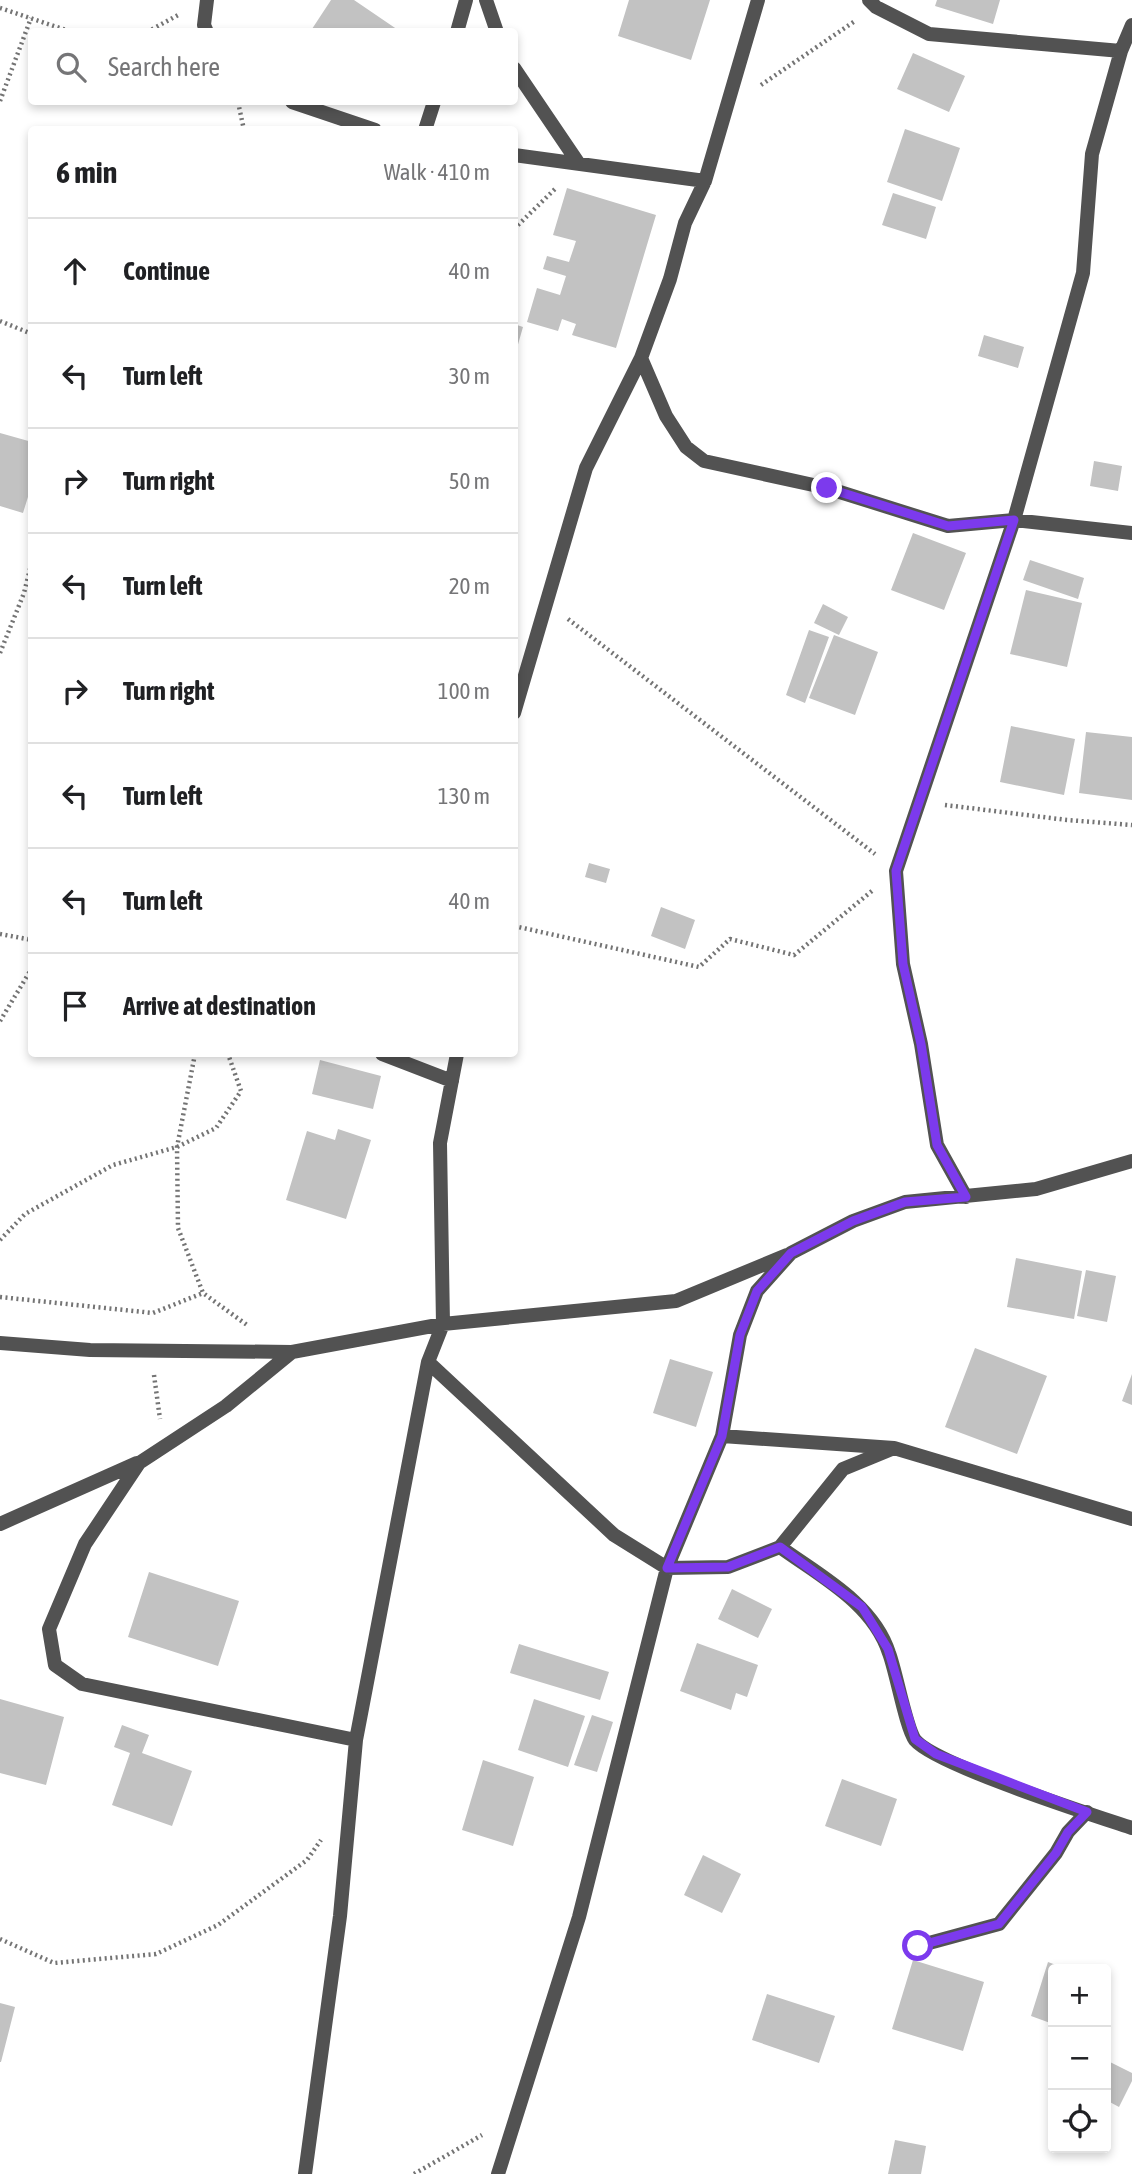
<!DOCTYPE html>
<html lang="en">
<head>
<meta charset="utf-8">
<style>
	:root { --surface:#fff; --page:#f6f6f6; --text:#202124; --muted:#757577; --line:#e0e0e0 }
	body { margin:0; font-family:"Asap Condensed",sans-serif; background:var(--page); color:var(--text) }
	.controls { position:absolute; right:21px; bottom:21px; display:grid; overflow:hidden; border-radius:7px; box-shadow:0 4px 10px #0003 }
	.controls button { width:63px; height:63px; display:grid; place-items:center; padding:0; border:0; border-bottom:2px solid var(--line); background:var(--surface); color:var(--text); font:35px sans-serif }
	.stop { position:absolute; width:21px; height:21px; margin:-16px; border:5px solid #7c3aed; border-radius:50%; background:#fff }
	.stop.end { background:#7c3aed; border-color:#fff; box-shadow:0 2px 7px #0008 }
	.list { margin:0; padding:0; list-style:none }
	h2 { display:flex; justify-content:space-between; align-items:center; height:91px; margin:0; padding:0 28px; font-size:30px }
	h2 small { font-size:23px; font-weight:400; color:var(--muted) }
	.list li { display:grid; grid-template-columns:46px 1fr auto; gap:21px; align-items:center; box-sizing:border-box; height:105px; padding:0 28px; border-top:2px solid var(--line) }
	.list b { display:block; font-size:26px; white-space:nowrap }
	.list em { font-size:23px; font-style:normal; color:var(--muted) }
	.icon { flex:none; width:38px; height:38px; fill:none; stroke:currentColor; stroke-width:2; stroke-linecap:round; stroke-linejoin:round }
	.map { position:relative; flex:none; width:1132px; height:2174px; overflow:hidden }
	.search { position:absolute; background:var(--surface); box-shadow:0 4px 10px #0003; left:28px; top:28px; width:490px; height:77px; display:flex; align-items:center; gap:18px; box-sizing:border-box; padding:0 24px; border-radius:7px; color:var(--muted); font-size:26px }
	.panel { position:absolute; background:var(--surface); box-shadow:0 4px 10px #0003; left:28px; top:126px; width:490px; height:931px; border-radius:7px }
	.map>svg:first-child { display:block }
	.building { fill:#c2c2c2 }
	.lines { fill:none; stroke-linecap:round; stroke-linejoin:round }
	.path { stroke:#747474; stroke-width:4.5; stroke-dasharray:2 3.5; stroke-linecap:butt }
	.service { stroke:#525252; stroke-width:14 }
	.minor { stroke:#525252; stroke-width:14 }
	.route { stroke:#7c3aed; stroke-width:9 }
</style>
</head>
<body>
<div class="map">
<svg width="1132" height="2174" viewBox="0 0 1132 2174">
	<rect width="100%" height="100%" fill="#fff"/>
	<path class="building" d="M331 0H354L401 32H310Z
		M629 0H710L691 60 618 36Z
		M937 0H1000L993 24 935 6Z
		M913 53 965 76 949 112 897 89Z
		M905 129 960 148 942 201 887 182Z
		M567 188 656 215 616 348 572 335 576 324 562 319 558 331 527 322 537 288 560 295 566 276 543 269 547 256 569 262 576 241 553 235Z
		M893 193 936 207 926 239 882 225Z
		M514 324 523 327 515 355H514Z
		M984 335 1024 347 1018 368 978 356Z
		M0 433 32 442V484L23 513 0 506Z
		M1094 461 1122 466 1118 491 1090 486Z
		M913 533 966 553 944 610 891 590Z
		M1030 560 1084 578 1078 599 1023 580Z
		M1026 590 1082 603 1067 667 1010 654Z
		M823 604 848 617 839 635 814 623Z
		M809 630 829 637 805 703 786 695Z
		M834 635 878 652 855 715 809 698Z
		M1011 726 1075 739 1064 795 1000 782Z
		M1086 732 1132 737V800L1079 793Z
		M589 863 610 869 606 883 585 877Z
		M661 907 695 920 685 949 651 936Z
		M320 1060 381 1076 373 1109 312 1094Z
		M338 1129 371 1140 346 1219 286 1200 307 1131 335 1140Z
		M1016 1258 1082 1271 1074 1319 1007 1307Z
		M1086 1270 1116 1276 1107 1322 1077 1316Z
		M975 1348 1047 1376 1017 1454 945 1427Z
		M670 1359 713 1372 696 1427 653 1413Z
		M1132 1374V1405L1122 1401Z
		M149 1572 239 1601 218 1666 128 1637Z
		M732 1589 772 1609 758 1638 718 1619Z
		M697 1643 758 1665 747 1697 736 1693 731 1710 680 1691Z
		M519 1644 609 1672 600 1700 510 1673Z
		M0 1699 64 1717 46 1785 0 1773Z
		M534 1699 585 1716 568 1767 518 1750Z
		M592 1715 613 1722 597 1772 574 1765Z
		M122 1725 149 1735 142 1753 192 1771 172 1826 112 1805 130 1753 114 1747Z
		M483 1760 534 1777 513 1846 462 1830Z
		M842 1779 897 1799 881 1846 825 1826Z
		M703 1855 741 1874 722 1913 684 1895Z
		M913 1960 984 1982 963 2051 892 2029Z
		M1048 1962 1067 1969H1053V2024L1031 2016Z
		M767 1994 835 2016 819 2063 752 2040Z
		M0 2003 15 2007 1 2062H0Z
		M1106 2060 1132 2073V2081L1119 2107 1106 2100Z
		M895 2140 926 2146 921 2174H888Z"/>
	<g class="lines">
		<path class="path" d="M0 8 72 32
			M147 32 180 14
			M761 85 855 21
			M0 101 31 18
			M238 102 244 130
			M514 229 557 187
			M0 321 32 334
			M568 619 875 854
			M0 653 24 593 32 561
			M945 805 1067 820 1132 825
			M514 926 699 967 730 939 794 955 872 891
			M0 934 32 940
			M0 1021 32 968
			M195 1054 177 1147 178 1228 203 1293 247 1325
			M0 1240 25 1214 113 1165 177 1147 216 1128 241 1091 228 1054
			M0 1297 153 1313 203 1293
			M154 1375 160 1419
			M0 1939 54 1963 156 1954 218 1925 307 1860 321 1840
			M414 2174 482 2135"/>
		<path class="service" d="M918 1946 999 1924 1056 1853 1068 1832 1087 1812"/>
		<path class="minor" d="M207 0 204 25 207 32
			M486 0 497 32
			M869 0 876 7 929 34 1121 51
			M457 32 466 0
			M514 68 579 164
			M292 102 375 130
			M425 130 434 102
			M514 155 705 181
			M641 358 666 416 686 447 704 461 827 488 948 526 1014 520 1132 533
			M514 713 586 468 641 358 670 279 685 223 705 181 758 0
			M382 1054 452 1081
			M966 1197 937 1145 921 1044 903 964 896 871 1014 520 1083 273 1092 154 1121 51 1132 25
			M0 1343 90 1350 292 1352 443 1324 676 1301 787 1255
			M292 1352 226 1406 139 1463 85 1544 49 1629 55 1665 82 1684 356 1740
			M428 1362 614 1535 667 1568 728 1567 780 1547 843 1469 894 1448
			M722 1436 894 1448 1132 1519
			M0 1524 137 1463
			M780 1547C820 1576 873 1603 889 1653 896 1671 906 1728 915 1740 936 1765 1093 1815 1132 1828
			M305 2174 340 1916 356 1740 428 1362 443 1324 440 1143 457 1054
			M498 2174 579 1917 667 1568 722 1436 740 1335 757 1291 791 1253 853 1221 905 1202 1036 1189 1132 1161"/>
	</g>
	<g class="lines">
		<path class="route" d="M827 488 948 526 1014 520 896 871 903 964 921 1044 937 1145 966 1197 905 1202 853 1221 791 1253 757 1291 740 1335 722 1436 667 1568 728 1567 780 1547 862 1607 888 1649 915 1739 936 1754 1087 1812 1068 1832 1056 1853 999 1924 918 1946"/>
	</g>
</svg>
<div class="controls">
<button>+</button>
<button>−</button>
<button><svg class="icon" aria-label="locate" viewBox="0 0 24 24"><circle cx="12" cy="12" r="6"/><path d="M12 2v4M12 18v4M2 12h4M18 12h4"/></svg></button>
</div>
<div class="stop" style="left:918px;top:1946px"></div>
<div class="stop end" style="left:827px;top:488px"></div>
<div class="search"><svg class="icon" aria-label="search" viewBox="0 0 24 24"><circle cx="10" cy="10" r="6"/><path d="M15 15l6 6"/></svg>Search here</div>
<section class="panel">
<h2>6 min<small>Walk · 410 m</small></h2>
<ul class="list">
<li><svg class="icon" aria-label="ahead" viewBox="0 0 24 24"><path d="M12 20V5M6 11l6-6 6 6"/></svg><div><b>Continue</b></div><em>40 m</em></li>
<li><svg class="icon" aria-label="left" viewBox="0 0 24 24"><path d="M17 20v-9H6M10 6l-5 5 5 5"/></svg><div><b>Turn left</b></div><em>30 m</em></li>
<li><svg class="icon" aria-label="right" viewBox="0 0 24 24"><path d="M7 20v-9h11M14 6l5 5-5 5"/></svg><div><b>Turn right</b></div><em>50 m</em></li>
<li><svg class="icon" aria-label="left" viewBox="0 0 24 24"><path d="M17 20v-9H6M10 6l-5 5 5 5"/></svg><div><b>Turn left</b></div><em>20 m</em></li>
<li><svg class="icon" aria-label="right" viewBox="0 0 24 24"><path d="M7 20v-9h11M14 6l5 5-5 5"/></svg><div><b>Turn right</b></div><em>100 m</em></li>
<li><svg class="icon" aria-label="left" viewBox="0 0 24 24"><path d="M17 20v-9H6M10 6l-5 5 5 5"/></svg><div><b>Turn left</b></div><em>130 m</em></li>
<li><svg class="icon" aria-label="left" viewBox="0 0 24 24"><path d="M17 20v-9H6M10 6l-5 5 5 5"/></svg><div><b>Turn left</b></div><em>40 m</em></li>
<li><svg class="icon" aria-label="arrive" viewBox="0 0 24 24"><path d="M6 21V4h12l-3 4 3 4H6"/></svg><div><b>Arrive at destination</b></div></li>
</ul>
</section>
</div>
</body>
</html>
